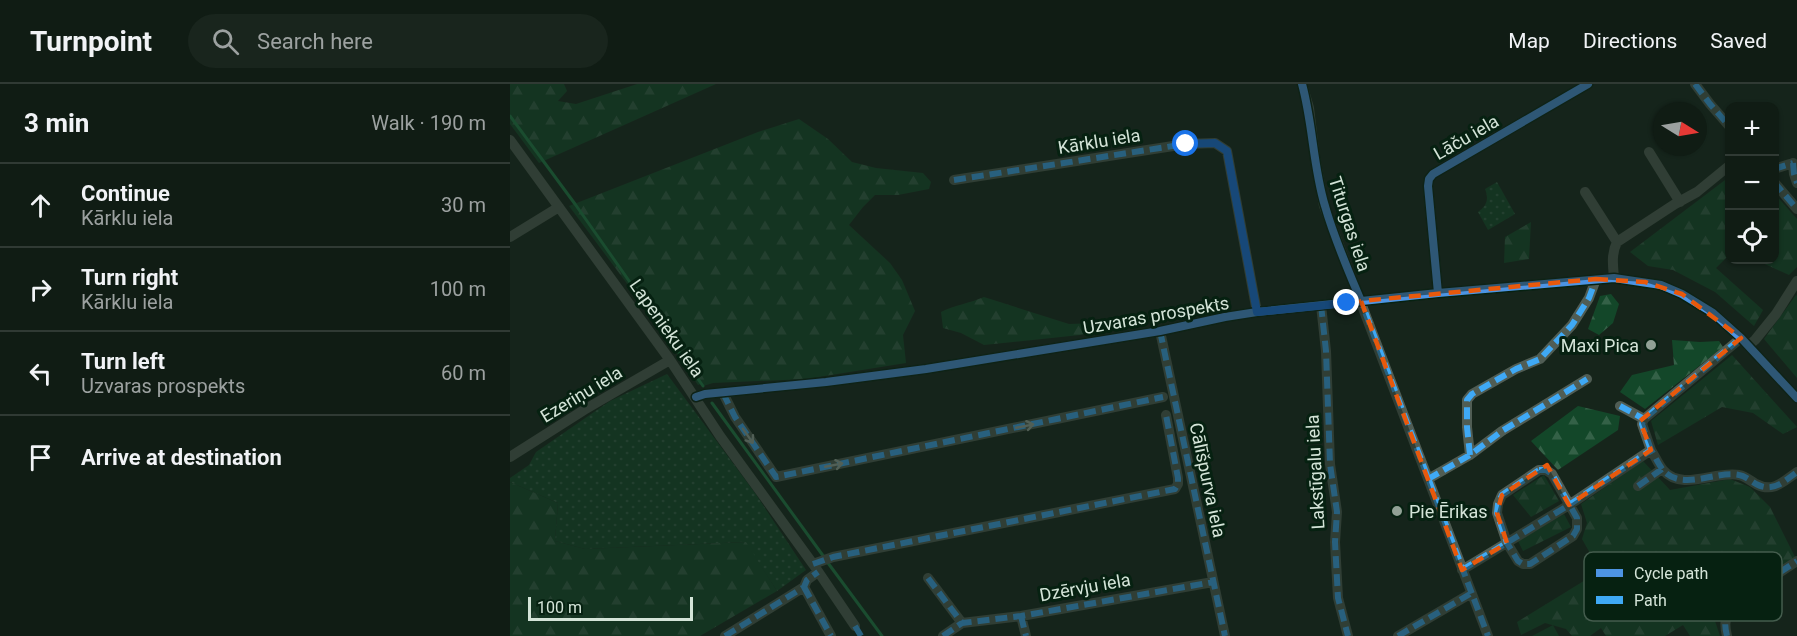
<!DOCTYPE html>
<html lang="en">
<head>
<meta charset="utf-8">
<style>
	:root { --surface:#101c14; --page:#19251d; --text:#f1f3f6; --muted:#9ca1a0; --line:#303a34 }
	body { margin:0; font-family:Roboto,sans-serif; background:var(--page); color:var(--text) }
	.controls { position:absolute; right:18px; top:18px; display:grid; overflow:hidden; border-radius:12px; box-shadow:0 2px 4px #0004 }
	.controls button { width:54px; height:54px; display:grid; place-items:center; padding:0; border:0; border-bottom:2px solid var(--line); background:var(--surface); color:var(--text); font:30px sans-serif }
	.compass { position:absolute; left:1143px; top:18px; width:54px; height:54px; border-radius:50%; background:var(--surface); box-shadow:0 2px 4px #0004; rotate:101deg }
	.scale { position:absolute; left:18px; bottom:15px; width:165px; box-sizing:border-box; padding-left:6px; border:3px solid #d4e4d8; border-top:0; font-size:16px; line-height:21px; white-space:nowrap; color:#d4e4d8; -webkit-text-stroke:4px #062111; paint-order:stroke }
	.stop { position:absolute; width:18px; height:18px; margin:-14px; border:4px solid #1a73e8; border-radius:50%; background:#fff }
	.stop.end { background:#1a73e8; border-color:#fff; box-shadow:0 2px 6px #0008 }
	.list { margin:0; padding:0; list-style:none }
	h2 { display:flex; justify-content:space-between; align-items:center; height:78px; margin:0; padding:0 24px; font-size:26px }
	h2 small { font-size:20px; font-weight:400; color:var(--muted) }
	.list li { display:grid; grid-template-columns:39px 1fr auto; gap:18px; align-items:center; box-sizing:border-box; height:84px; padding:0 24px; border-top:2px solid var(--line) }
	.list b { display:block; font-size:22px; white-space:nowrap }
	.list p { margin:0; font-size:20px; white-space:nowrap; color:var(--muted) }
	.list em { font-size:20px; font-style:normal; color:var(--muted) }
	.icon { flex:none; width:33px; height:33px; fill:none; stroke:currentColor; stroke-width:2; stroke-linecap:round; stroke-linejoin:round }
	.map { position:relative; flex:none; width:1287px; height:552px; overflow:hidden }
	header { display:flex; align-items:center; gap:36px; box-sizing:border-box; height:84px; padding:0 30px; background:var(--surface); border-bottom:2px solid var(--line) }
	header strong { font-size:28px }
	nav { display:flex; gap:33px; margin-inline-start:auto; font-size:21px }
	.search { width:420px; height:54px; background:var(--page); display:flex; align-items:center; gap:15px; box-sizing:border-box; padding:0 21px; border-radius:33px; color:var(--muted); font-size:22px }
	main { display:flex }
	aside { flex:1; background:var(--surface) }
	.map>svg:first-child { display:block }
	.grass { fill:url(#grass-dots) }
	.forest { fill:url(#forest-firs) }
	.pitch { fill:#134729 }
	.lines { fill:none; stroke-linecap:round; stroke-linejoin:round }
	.stream { stroke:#1f7c48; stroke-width:3 }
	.minor { stroke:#505d54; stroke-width:10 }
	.quiet { stroke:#3fa9f5; stroke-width:6; stroke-dasharray:12 6; stroke-linecap:butt }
	.cycleway-casing { stroke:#062111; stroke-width:11 }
	.cycleway { stroke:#4d94e3; stroke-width:8 }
	.oneway { stroke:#99a79d }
	.route { stroke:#1a73e8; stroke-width:8 }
	.marked { fill:none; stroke:#e8590c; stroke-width:4.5; stroke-dasharray:12 8; stroke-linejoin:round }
	.poi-dot { fill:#92a196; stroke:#062111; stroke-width:2 }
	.labels { text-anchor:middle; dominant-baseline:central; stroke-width:6; stroke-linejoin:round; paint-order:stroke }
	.street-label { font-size:18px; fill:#d4e4d8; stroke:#062111 }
	.poi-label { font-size:18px; fill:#d4e4d8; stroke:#062111; text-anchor:end }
	.key { fill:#062111; stroke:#445c4d; stroke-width:1.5 }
	.key-label { font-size:16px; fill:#d4e4d8 }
</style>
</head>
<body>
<header>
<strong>Turnpoint</strong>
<div class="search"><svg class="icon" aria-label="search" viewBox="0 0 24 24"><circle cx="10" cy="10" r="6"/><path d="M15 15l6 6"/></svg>Search here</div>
<nav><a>Map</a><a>Directions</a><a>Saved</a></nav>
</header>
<main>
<aside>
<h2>3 min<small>Walk · 190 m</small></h2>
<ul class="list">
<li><svg class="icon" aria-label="ahead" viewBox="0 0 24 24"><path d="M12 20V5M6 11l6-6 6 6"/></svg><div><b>Continue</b><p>Kārklu iela</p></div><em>30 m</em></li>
<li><svg class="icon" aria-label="right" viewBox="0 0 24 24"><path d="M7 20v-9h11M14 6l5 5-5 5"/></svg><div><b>Turn right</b><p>Kārklu iela</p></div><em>100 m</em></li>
<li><svg class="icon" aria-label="left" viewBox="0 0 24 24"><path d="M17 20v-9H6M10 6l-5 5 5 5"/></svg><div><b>Turn left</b><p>Uzvaras prospekts</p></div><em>60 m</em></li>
<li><svg class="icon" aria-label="arrive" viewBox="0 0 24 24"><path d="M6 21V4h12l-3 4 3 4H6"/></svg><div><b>Arrive at destination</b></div></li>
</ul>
</aside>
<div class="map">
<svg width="1287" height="552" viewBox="0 0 1287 552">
	<defs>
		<pattern id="grass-dots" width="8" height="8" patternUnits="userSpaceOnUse" patternTransform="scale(1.5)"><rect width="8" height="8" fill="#134729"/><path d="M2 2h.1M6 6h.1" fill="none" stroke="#346147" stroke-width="1.8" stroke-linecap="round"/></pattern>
		<pattern id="forest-firs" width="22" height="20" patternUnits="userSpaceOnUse" patternTransform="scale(1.5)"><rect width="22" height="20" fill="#134729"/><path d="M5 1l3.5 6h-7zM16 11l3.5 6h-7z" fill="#346147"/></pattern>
	</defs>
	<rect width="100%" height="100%" fill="#16251b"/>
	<path class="grass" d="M987 98 1005 130 978 146 968 128C977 122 979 115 975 105Z
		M157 290 245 409 296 486 267 507 235 458 75 465 45 457 48 419 0 398V394L19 381 26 368 100 317Z"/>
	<path class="forest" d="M0 0H54L57 7 48 17 66 20 127 0H206L29 79 0 40Z
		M289 35 318 55 342 78 366 84 413 89 421 98 419 105 388 111H365L353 123 339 141 380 179 392 196 405 227 393 251 396 279 296 295 203 299 193 302 191 300 188 301 136 225 59 122 248 48Z
		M1219 93V171L1206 184 1253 226 1244 242 1205 208 1163 186 1138 182 1120 168Z
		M1265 110 1287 135V183L1279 191 1246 176H1264Z
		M1021 138 1019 175 994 179 995 153Z
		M1101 210 1109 220 1103 239 1089 251 1078 245 1090 212Z
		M1286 211 1287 212V294L1254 255Z
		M474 213 559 240 586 239 591 246 570 251 474 261 451 249 433 244 431 228C445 221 460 219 474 213Z
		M1162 256 1190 258 1209 257 1213 263 1135 325 1110 308 1122 291 1164 281Z
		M1222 271 1287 343 1273 350 1243 329 1212 323 1148 361 1141 337Z
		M1068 322 1110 332 1108 346 1048 386 1021 357Z
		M1133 377 1160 406 1220 395 1240 403 1260 423 1285 473 1236 507 1201 525 1210 552H1180L1173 541 1155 552H1096L1091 544 1080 552H1062L1056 545 1035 539 1011 551 1007 538 1090 487 1072 455 1077 439 1071 420Z
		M1034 391 1049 417 1021 433 1003 411Z
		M0 398 48 419 45 457 75 465 236 458 267 507 190 552H0Z
		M1054 430 1061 443 1013 467 1008 457Z"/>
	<path class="pitch" d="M1043 541 1049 552H1022Z"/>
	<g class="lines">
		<path class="stream" d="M0 32 65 120 193 302
			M202 319 314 473
			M318 479 372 552"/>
		<path class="minor" d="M792 0 799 24 805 74 814 122 978 552
			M1185 0 1200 20 1220 43
			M0 56 160 276 210 352 303 480 345 542
			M1139 68 1170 118
			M1283 79 1284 90 1287 99
			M1264 85 1283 79
			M444 96 676 60 705 59 717 67 747 228
			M1264 98 1287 125
			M1075 108 1107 158
			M0 153 49 123
			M1104 194C1103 182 1101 170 1107 158L1165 120 1187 108 1220 81
			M928 209 918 102 919 95 923 90 1078 0
			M811 221 816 267 820 380 827 428 825 458 828 514 838 552
			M650 247 715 552
			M1238 262 1245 256 1266 230 1287 197
			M213 309 225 333 266 393 653 313
			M186 313 195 310 316 298 416 285 650 247 715 233 747 228 928 209 1104 194 1151 201 1172 210 1203 229 1231 254 1287 314
			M1110 322 1134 335
			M1141 366 1132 340 1134 335 1231 254
			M960 371 957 343V316L962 310 1006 285 1030 275 1062 241 1079 214 1086 195
			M0 373 74 326 160 276
			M1029 386H1036L1042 390 1067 434V445L1063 452 1020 480H1013L1008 477 997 459 987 429 988 420 992 411Z
			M918 395 960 371 992 347 1077 295
			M1128 402 1152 385
			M303 480 323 473 665 405 668 400V394L656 331
			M952 486 1059 421 1141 366C1145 372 1148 380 1153 386 1172 408 1206 386 1229 391 1235 392 1241 397 1246 400 1263 409 1273 398 1287 388
			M418 494 452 539 511 532 703 498
			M294 503 321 552
			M511 532 516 552
			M215 552 294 503 297 496 308 488
			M433 552 452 539
			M888 552 960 510
			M1217 552C1215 544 1214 536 1218 529 1227 514 1271 488 1287 477"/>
		<path class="quiet" d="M1185 0 1200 20 1220 43
			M1283 79 1284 90 1287 99
			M1264 85 1283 79
			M444 96 676 60 705 59 717 67 747 228
			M1264 98 1287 125
			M849 212 978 552
			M811 221 816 267 820 380 827 428 825 458 828 514 838 552
			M650 247 715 552
			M213 309 225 333 266 393 653 313
			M1110 322 1134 335
			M1141 366 1132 340 1134 335 1231 254
			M960 371 957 343V316L962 310 1006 285 1030 275 1062 241 1079 214 1086 195
			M1029 386H1036L1042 390 1067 434V445L1063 452 1020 480H1013L1008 477 997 459 987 429 988 420 992 411Z
			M918 395 960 371 992 347 1077 295
			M1128 402 1152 385
			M303 480 323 473 665 405 668 400V394L656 331
			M952 486 1059 421 1141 366C1145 372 1148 380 1153 386 1172 408 1206 386 1229 391 1235 392 1241 397 1246 400 1263 409 1273 398 1287 388
			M418 494 452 539 511 532 703 498
			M294 503 321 552
			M511 532 516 552
			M345 542 351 552
			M215 552 294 503 297 496 308 488
			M433 552 452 539
			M888 552 960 510
			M1217 552C1215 544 1214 536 1218 529 1227 514 1271 488 1287 477"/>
		<g class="cycleway-casing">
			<path id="cycleway" d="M792 0C803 40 803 83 815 122 824 154 838 186 851 217
				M928 209 918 102 919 95 923 90 1078 0
				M186 313 195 310 316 298 416 285 650 247 715 233 747 228 928 209 1104 194 1151 201 1172 210 1203 229 1231 254 1287 314"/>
		</g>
		<use href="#cycleway" class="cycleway"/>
	</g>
	<defs><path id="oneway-shaft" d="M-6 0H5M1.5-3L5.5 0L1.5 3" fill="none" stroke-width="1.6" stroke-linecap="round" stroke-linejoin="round" transform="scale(1.5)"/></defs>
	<g class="oneway">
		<use href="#oneway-shaft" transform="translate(515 342) rotate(-11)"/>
		<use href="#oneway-shaft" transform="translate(238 352) rotate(55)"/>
		<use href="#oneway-shaft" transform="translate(324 381) rotate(-11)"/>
	</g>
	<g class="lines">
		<path class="route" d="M676 60 705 59 717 67 747 228 837 219"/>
	</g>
	<path d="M0 0H1287V552H0ZM1086 195 1135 198 1172 210 1231 254 1130 337 1141 366 1059 421 1037 381 992 411 987 429 997 459 952 486 851 217Z" fill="#16251b" fill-opacity=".55" fill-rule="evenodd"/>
	<path class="marked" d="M1086 195 1135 198 1172 210 1231 254 1130 337 1141 366 1059 421 1037 381 992 411 987 429 997 459 952 486 851 217Z"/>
	<g class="poi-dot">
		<circle cx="1141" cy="261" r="6"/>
		<circle cx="887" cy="427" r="6"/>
	</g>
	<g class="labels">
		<g class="street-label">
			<text transform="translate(956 53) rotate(-30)">Lāču iela</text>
			<text transform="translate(589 57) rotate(-9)">Kārklu iela</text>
			<text transform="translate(840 140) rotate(72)">Titurgas iela</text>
			<text transform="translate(646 231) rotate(-10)">Uzvaras prospekts</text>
			<text transform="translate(157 244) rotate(55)">Lapenieku iela</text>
			<text transform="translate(71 310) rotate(-31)">Ezeriņu iela</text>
			<text transform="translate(805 388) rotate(-93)">Lakstīgalu iela</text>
			<text transform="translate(698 396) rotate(78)">Cālīšpurva iela</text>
			<text transform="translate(575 503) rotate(-10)">Dzērvju iela</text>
		</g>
		<g class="poi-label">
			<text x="1129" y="261">Maxi Pica</text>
			<text x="899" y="427" text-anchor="start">Pie Ērikas</text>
		</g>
	</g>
	<rect x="1074" y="468" width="198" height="69" rx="9" class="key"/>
	<rect x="1086" y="485" width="27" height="8" fill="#4d94e3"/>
	<rect x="1086" y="512" width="27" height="8" fill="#3fa9f5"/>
	<g class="key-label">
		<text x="1124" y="495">Cycle path</text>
		<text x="1124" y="522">Path</text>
	</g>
</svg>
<div class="controls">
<button>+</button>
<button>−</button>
<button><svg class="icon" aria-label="locate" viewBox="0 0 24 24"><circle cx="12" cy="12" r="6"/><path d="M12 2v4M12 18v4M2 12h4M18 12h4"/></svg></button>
</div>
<svg class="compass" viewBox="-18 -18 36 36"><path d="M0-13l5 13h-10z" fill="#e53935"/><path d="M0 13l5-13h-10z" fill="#9ca1a0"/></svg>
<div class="scale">100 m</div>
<div class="stop" style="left:676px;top:60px"></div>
<div class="stop end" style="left:837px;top:219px"></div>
</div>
</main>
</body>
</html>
